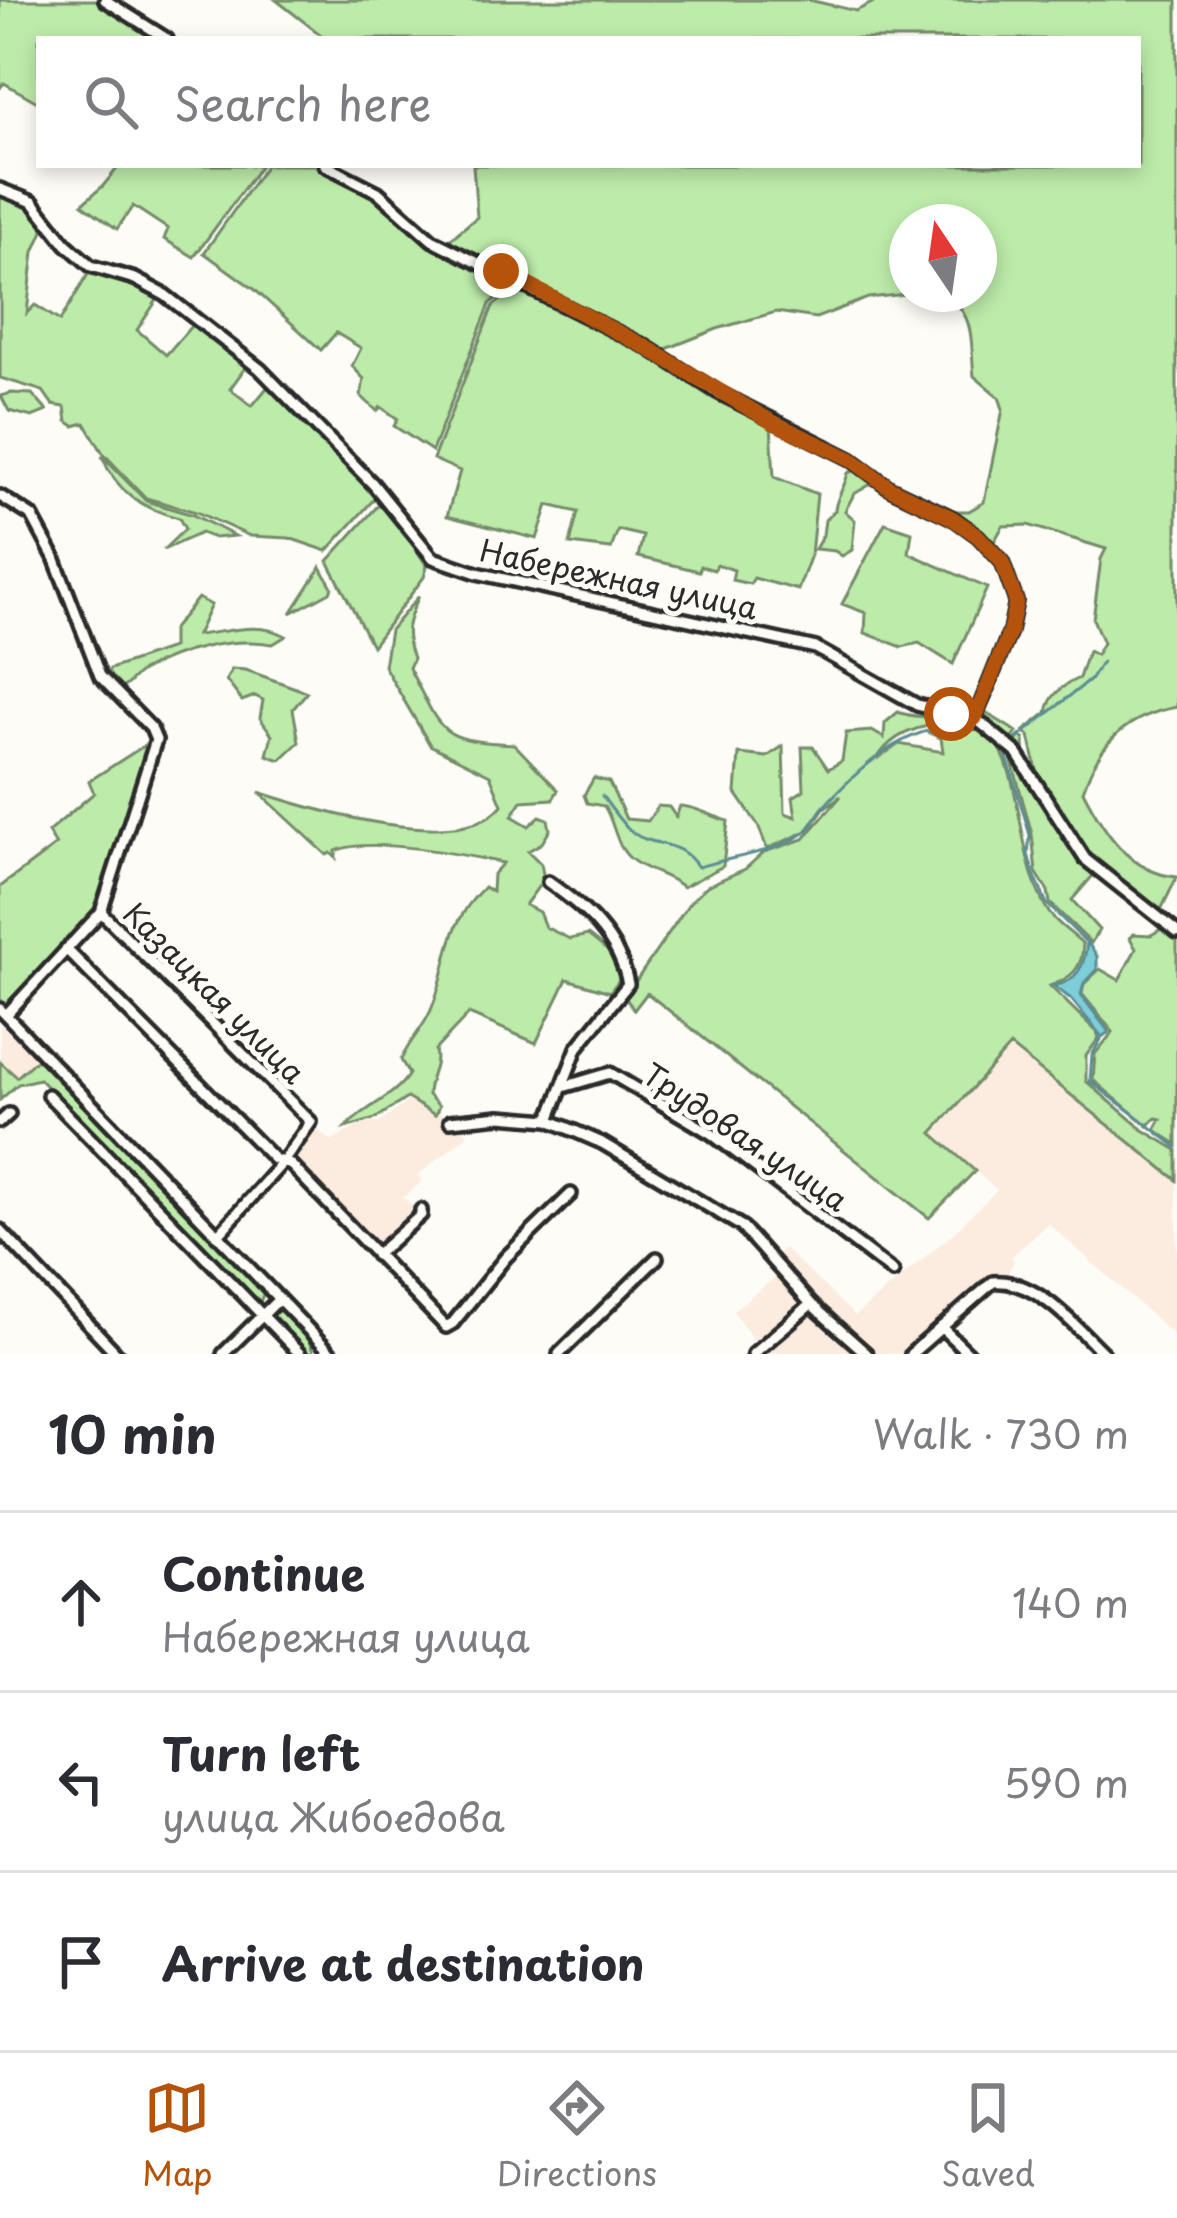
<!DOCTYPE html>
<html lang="en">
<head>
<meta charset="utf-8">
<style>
	:root { --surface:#fff; --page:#f2f2f3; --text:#2b2b33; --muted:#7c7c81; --line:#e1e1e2; --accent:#b45309 }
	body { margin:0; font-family:"Playpen Sans",sans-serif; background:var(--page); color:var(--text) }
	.compass { position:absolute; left:889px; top:204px; width:108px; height:108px; border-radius:50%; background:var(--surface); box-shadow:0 6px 18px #0003; rotate:347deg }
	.stop { position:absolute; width:36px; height:36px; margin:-27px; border:9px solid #b45309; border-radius:50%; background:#fff }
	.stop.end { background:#b45309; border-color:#fff; box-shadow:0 3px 12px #0008 }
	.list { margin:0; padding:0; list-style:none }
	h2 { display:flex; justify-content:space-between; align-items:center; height:156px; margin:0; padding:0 48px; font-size:51px }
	h2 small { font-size:39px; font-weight:400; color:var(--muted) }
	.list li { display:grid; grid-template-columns:78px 1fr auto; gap:36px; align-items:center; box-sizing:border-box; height:180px; padding:0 48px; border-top:3px solid var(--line) }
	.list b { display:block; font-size:45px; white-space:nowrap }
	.list p { margin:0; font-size:39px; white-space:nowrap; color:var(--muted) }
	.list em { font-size:39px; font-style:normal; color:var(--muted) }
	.icon { flex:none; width:66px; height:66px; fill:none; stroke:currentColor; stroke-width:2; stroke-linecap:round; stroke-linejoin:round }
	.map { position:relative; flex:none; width:1177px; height:1354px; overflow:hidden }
	.search { position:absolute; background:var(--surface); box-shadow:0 6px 18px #0003; left:36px; right:36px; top:36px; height:132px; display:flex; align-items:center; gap:30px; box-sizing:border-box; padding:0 42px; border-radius:0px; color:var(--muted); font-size:45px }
	.sheet { height:696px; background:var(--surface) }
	nav { display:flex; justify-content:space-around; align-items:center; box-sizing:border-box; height:168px; border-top:3px solid var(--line); background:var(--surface); font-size:33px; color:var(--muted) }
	nav a { display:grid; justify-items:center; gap:6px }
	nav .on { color:var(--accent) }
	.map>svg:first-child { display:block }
	.built { fill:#fbecdf }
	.green { fill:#bdebaa; stroke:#748b6a; stroke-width:3 }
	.water { fill:#7dced8; stroke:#5c8d93; stroke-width:3 }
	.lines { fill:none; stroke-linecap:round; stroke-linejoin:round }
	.stream { stroke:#5c8d93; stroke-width:3 }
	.minor-casing { stroke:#2b2b2b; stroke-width:18 }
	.minor { stroke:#fdfcf7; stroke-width:9 }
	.route { stroke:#b45309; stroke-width:15 }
	.labels { text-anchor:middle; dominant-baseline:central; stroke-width:10; stroke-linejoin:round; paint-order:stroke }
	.street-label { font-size:30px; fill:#2b2b2b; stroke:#fdfcf7 }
</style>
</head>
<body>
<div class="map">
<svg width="1177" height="1354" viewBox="0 0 1177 1354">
	<rect width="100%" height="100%" fill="#fdfcf7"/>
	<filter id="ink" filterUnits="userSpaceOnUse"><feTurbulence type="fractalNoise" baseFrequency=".00833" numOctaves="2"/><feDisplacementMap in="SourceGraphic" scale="24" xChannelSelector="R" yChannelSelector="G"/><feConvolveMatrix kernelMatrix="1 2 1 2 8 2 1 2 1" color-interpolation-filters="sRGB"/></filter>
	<g filter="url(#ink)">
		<path class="built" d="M0 1024 37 1059 17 1077 0 1062Z
			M1010 1046 1112 1124 1177 1182V1338L1048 1223 1011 1257 1014 1261 1007 1275 993 1278 970 1293 906 1354H763L733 1311 778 1275 767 1261 784 1248 855 1316 950 1236 997 1190 932 1133Z
			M412 1098 457 1122 468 1135 418 1175 422 1181 403 1198 419 1211 378 1249 293 1154 313 1127 332 1141 372 1118 378 1124Z"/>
		<path class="green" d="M0 0H98L161 39H39V103L4 83 0 88Z
			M276 0H809L856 11 878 0H1177V707C1126 716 1099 743 1083 791 1103 830 1129 873 1177 877L1158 916 1086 858 1041 788 1029 736 1024 731 1047 713C1049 695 1063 685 1079 678L1088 651 1096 655 1103 643 1093 619 1101 559 1106 549 1028 525 1003 526 992 545 949 511H969L984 502 1003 409 999 397 974 376C970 342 977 304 935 294H979V222H907V294L868 298 816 318 776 312 717 329 661 351 577 304 448 241 477 217 473 165H1138V39H326Z
			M120 165H261L194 257 164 239 168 229 133 206 117 229 82 204 103 186Z
			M266 165H318L377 196 440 249 525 286 504 291 490 304 432 451 394 426 398 419 381 407 377 411 361 396 364 379 352 366 361 348 336 333 321 350 254 289 204 253Z
			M0 195 31 207 46 224 34 252 27 313 35 305 60 321 90 271 135 283 159 297 137 330 166 355 192 325 247 365 230 389 252 406 270 384 372 487 375 498 327 551 289 538 250 536 196 512 146 498 103 453 85 423 74 426 67 421 65 407 53 405 43 391 0 378Z
			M533 290 648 351 715 395 771 424 774 477 817 494 811 555 798 590 754 578 750 584 732 580 734 570 717 564 714 570 701 566 699 571 638 557 643 536 618 530 611 549 570 544 578 512 548 505 537 539 447 516 460 471 433 459 493 306 509 293Z
			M11 393 32 394 47 411 32 417 9 411 1 396Z
			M102 456 146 501 193 515 235 536 214 538 201 533 163 550 185 529 179 518C143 509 116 492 102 456Z
			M858 469 870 478 871 484 854 494 845 511 855 520 852 550 842 556 835 551 815 549 823 535 825 520 835 510C836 497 845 487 848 473Z
			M383 500 427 566 424 577 372 646 328 561Z
			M885 523 912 532 909 553 987 588 953 664 919 643 902 647 865 633 866 613 842 604Z
			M321 567 332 587 330 592 291 613Z
			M419 596C407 621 403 632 413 658L409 668C444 734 436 740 514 744L558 790 553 799 522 801 512 816 529 826 540 816 548 819 550 830 542 843 528 851 541 864 544 879 525 905 539 912 545 927 570 939 588 935 613 955 621 977 610 992 567 979 536 1043 469 1014 435 1050C439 1068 428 1077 428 1095L439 1106 435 1115 407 1098 375 1119 345 1128C364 1107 395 1097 409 1074L401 1060C409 1041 423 1029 431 1010 452 960 442 929 484 887L492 892 493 874 503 863C466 855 368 836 336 851V858L331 853 327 855 259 792C311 809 462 856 502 805L490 775 430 745 384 666 390 630Z
			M198 598 211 605 197 635C226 632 260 621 286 636L273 644C230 637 180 650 142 671 132 677 131 684 120 689L107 676 110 669 172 648V630Z
			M232 669 246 670 307 692 293 709 299 742 280 760 267 755 272 735 260 718 263 700 255 696 242 701 226 680Z
			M983 711 1017 732 1006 748 991 726C953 720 899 721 877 759L899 744 943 752 941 738 927 732 942 727 990 731C1026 781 1015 858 1048 911 1055 923 1073 934 1083 944 1083 969 1071 978 1050 986L1097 1032 1099 1038 1086 1056V1081L1142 1129 1177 1150V1180L1010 1046 932 1133 975 1171 929 1218 647 993 634 1010 625 997 690 902 707 886 745 869 764 852 804 839 841 796 824 808 809 830 767 849 758 825 736 793 739 754 767 757 783 746 785 813 796 817 793 797 804 790 802 747H813L828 769 842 761 846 733 872 731 884 738 885 723 898 712C916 719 966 719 983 711Z
			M1020 736 1024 739C1023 791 1065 832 1096 872L1072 900 1099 930 1091 943 1050 903 1048 891 1036 872 1032 834 1009 751Z
			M145 745H151L97 909 7 1006 0 999V887L56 845 48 832 94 793 89 781Z
			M594 778 609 782 626 819 648 821 658 806 669 807 676 817 680 806C694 806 713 817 728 821L723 866 683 887C668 874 644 871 631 859 615 846 615 823 604 806L587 803 584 795Z
			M1163 928 1177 937V1144L1155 1130 1161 1119 1156 1118 1148 1126 1093 1080 1095 1054 1113 1032 1082 994 1084 984 1100 969 1119 980 1136 949 1130 938 1133 934 1151 935Z
			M37 1059 264 1292 258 1307 39 1079 18 1084 0 1100V1062L17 1077Z
			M274 1311H280L308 1339 314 1354H306L274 1320Z"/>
		<path class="water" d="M1087 942 1097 956V969L1084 983 1081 995 1109 1032 1102 1037 1071 999 1054 986C1078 981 1085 965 1087 942Z"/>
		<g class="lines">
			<path class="stream" d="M1011 743 1091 679 1102 662
				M1004 747 1030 835 1028 854 1033 872 1047 904 1085 941
				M602 796C614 811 626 833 645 839 668 847 682 844 698 867 730 857 777 853 804 833 813 826 818 811 827 803 868 759 916 718 980 727
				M1101 1039 1092 1055 1090 1081 1177 1147"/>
			<g class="minor-casing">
				<path id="minor" d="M105 0 167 39
					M0 189 33 202 66 244 91 266 135 279 165 295 260 369 373 484 433 558 477 573 816 648 917 705 975 718 1010 631 1016 601 1002 562 978 536 953 518 890 488 851 459 717 392 645 346 432 240 378 192 325 165
					M0 496 32 516 54 557 100 676 151 728 156 740 101 912 6 1015
					M975 718 1016 752 1085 859 1177 932
					M548 882C584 907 619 937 628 984L577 1048 549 1120
					M101 912 311 1122 283 1162 217 1236
					M66 949 274 1159 291 1165 446 1327 453 1323 506 1257 571 1194
					M0 1009 332 1354
					M563 1087 610 1073 712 1134 893 1272
					M48 1095 300 1354
					M450 1121 500 1116 549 1120 602 1143 741 1226 811 1304 867 1354
					M0 1122 9 1114
					M0 1230 117 1354
					M376 1255 421 1215V1210
					M941 1327 969 1354
					M223 1354 278 1300
					M559 1354 657 1258
					M753 1354 811 1304
					M911 1354 993 1282C1036 1278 1076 1327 1104 1354"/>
			</g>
			<use href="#minor" class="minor"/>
		</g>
	</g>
	<g class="lines" filter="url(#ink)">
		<path class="route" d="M501 271 644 346 772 422 851 459 890 488 952 518 978 536 1002 562 1016 601 1010 631 975 718 951 714"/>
	</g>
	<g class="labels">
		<g class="street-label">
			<text transform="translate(619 578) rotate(12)">Набережная улица</text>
			<text transform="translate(215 992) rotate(45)">Казацкая улица</text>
			<text transform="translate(746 1136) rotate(34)">Трудовая улица</text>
		</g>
	</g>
</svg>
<svg class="compass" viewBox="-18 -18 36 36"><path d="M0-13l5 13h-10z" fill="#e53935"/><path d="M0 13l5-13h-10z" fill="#7c7c81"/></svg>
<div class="stop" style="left:951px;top:714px"></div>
<div class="stop end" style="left:501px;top:271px"></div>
<div class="search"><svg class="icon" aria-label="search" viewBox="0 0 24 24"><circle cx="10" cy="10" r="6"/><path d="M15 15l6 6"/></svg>Search here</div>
</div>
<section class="sheet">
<h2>10 min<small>Walk · 730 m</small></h2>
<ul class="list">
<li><svg class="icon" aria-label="ahead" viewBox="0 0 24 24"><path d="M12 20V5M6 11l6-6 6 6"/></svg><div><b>Continue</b><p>Набережная улица</p></div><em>140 m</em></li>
<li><svg class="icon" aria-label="left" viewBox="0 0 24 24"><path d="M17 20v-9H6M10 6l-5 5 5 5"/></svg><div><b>Turn left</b><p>улица Жибоедова</p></div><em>590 m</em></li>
<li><svg class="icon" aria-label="arrive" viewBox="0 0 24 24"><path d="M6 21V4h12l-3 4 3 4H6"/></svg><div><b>Arrive at destination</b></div></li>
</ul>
</section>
<nav>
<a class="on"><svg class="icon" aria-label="map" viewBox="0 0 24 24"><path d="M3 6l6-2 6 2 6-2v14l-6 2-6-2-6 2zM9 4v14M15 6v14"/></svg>Map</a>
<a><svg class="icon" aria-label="directions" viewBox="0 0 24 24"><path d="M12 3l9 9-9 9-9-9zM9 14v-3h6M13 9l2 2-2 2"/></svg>Directions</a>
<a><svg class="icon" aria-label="saved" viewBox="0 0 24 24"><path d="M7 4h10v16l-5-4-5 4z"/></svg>Saved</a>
</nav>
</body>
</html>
